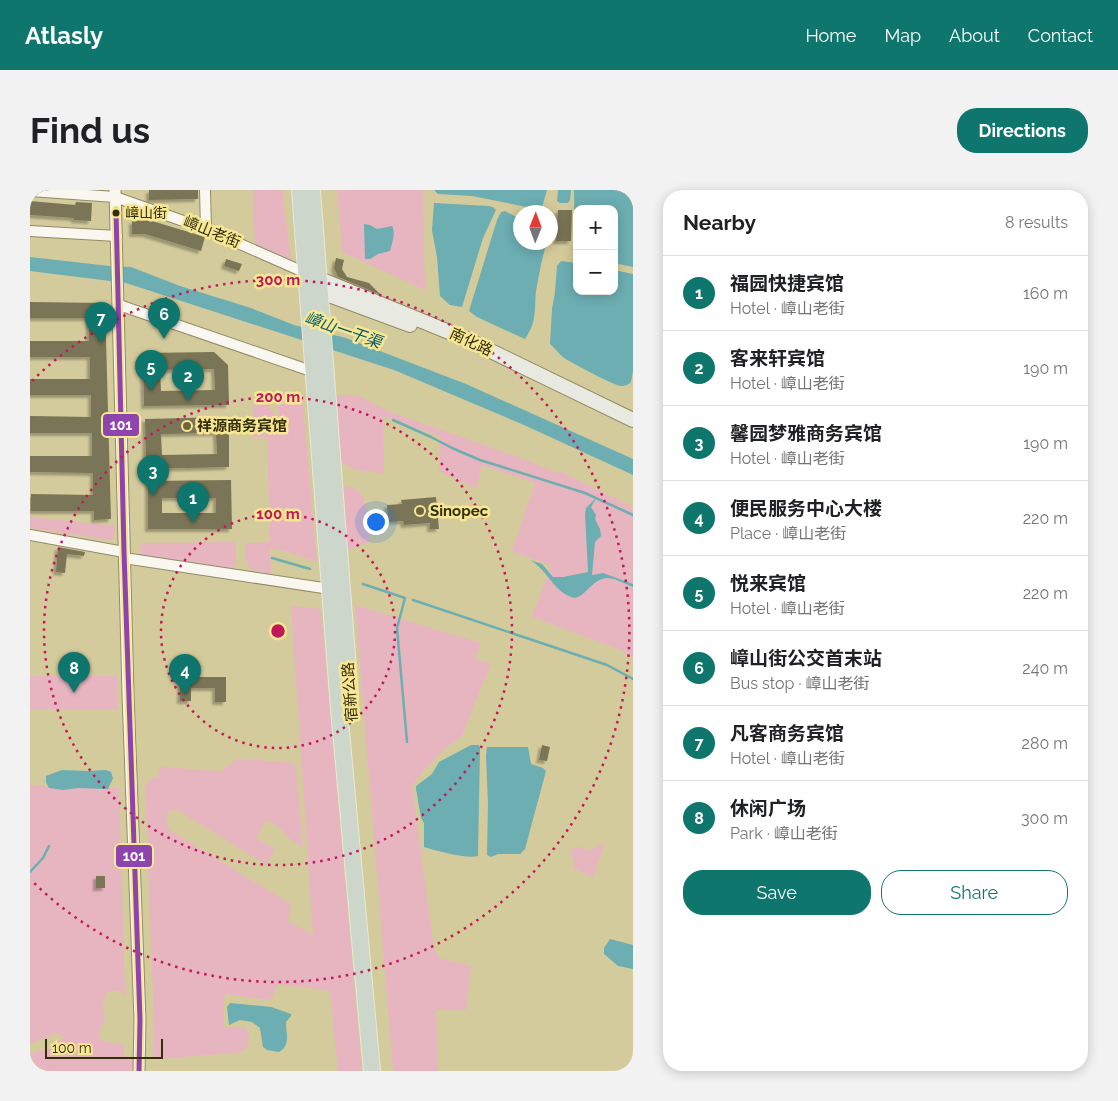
<!DOCTYPE html>
<html lang="en">
<head>
<meta charset="utf-8">
<style>
	:root { --surface:#fff; --page:#f2f2f2; --text:#202124; --muted:#757577; --line:#e0e0e0; --accent:#0f766e }
	body { margin:0; font-family:Raleway,"Noto Sans SC",sans-serif; background:var(--page); color:var(--text) }
	.controls { position:absolute; right:15px; top:15px; display:grid; overflow:hidden; border-radius:10px; box-shadow:0 2px 12px #0003 }
	.controls button { width:45px; height:45px; display:grid; place-items:center; padding:0; border:0; border-bottom:1px solid var(--line); background:var(--surface); color:var(--text); font:25px sans-serif }
	.compass { position:absolute; left:483px; top:15px; width:45px; height:45px; border-radius:50%; background:var(--surface); box-shadow:0 2px 12px #0003; rotate:1deg }
	.scale { position:absolute; left:15px; bottom:12px; width:118px; box-sizing:border-box; padding-left:5px; border:2px solid #352e0a; border-top:0; font-size:14px; line-height:18px; white-space:nowrap; color:#352e0a; -webkit-text-stroke:4px #f7e793; paint-order:stroke }
	.you { position:absolute; left:345px; top:331px; width:18px; height:18px; margin:-12px; border:4px solid #fff; border-radius:50%; background:#1a73e8; box-shadow:0 0 0 8px #1a73e833 }
	.badge { display:grid; place-items:center; width:32px; height:32px; border-radius:50%; background:var(--accent); color:#fff; font-size:16px; font-weight:700 }
	.pin { position:absolute; translate:-50% -41px; filter:drop-shadow(0 1px 2px #0008) }
	.pin::after { content:''; position:absolute; top:26px; width:18px; height:15px; background:inherit; clip-path:polygon(0 0,100% 0,50% 100%) }
	.list { margin:0; padding:0; list-style:none }
	h2 { display:flex; justify-content:space-between; align-items:center; height:65px; margin:0; padding:0 20px; font-size:21px }
	h2 small { font-size:16px; font-weight:400; color:var(--muted) }
	.list li { display:grid; grid-template-columns:32px 1fr auto; gap:15px; align-items:center; box-sizing:border-box; height:75px; padding:0 20px; border-top:1px solid var(--line) }
	.list b { display:block; font-size:19px; white-space:nowrap }
	.list p { margin:0; font-size:16px; white-space:nowrap; color:var(--muted) }
	.list em { font-size:16px; font-style:normal; color:var(--muted) }
	.actions { display:flex; gap:10px; padding:15px 20px }
	.actions a { flex:1; padding:11px 0; border:1px solid var(--accent); border-radius:20px; text-align:center; font-size:18px; color:var(--accent) }
	.actions .main { background:var(--accent); color:#fff }
	.map { position:relative; flex:none; width:603px; height:881px; overflow:hidden; border-radius:20px }
	header { display:flex; align-items:center; gap:30px; box-sizing:border-box; height:70px; padding:0 25px; background:var(--accent); color:#fff }
	header strong { font-size:24px }
	nav { display:flex; gap:28px; margin-inline-start:auto; font-size:18px }
	.intro { display:flex; align-items:center; justify-content:space-between; box-sizing:border-box; height:120px; padding:0 30px }
	h1 { margin:0; font-size:35px }
	.button { padding:12px 22px; border-radius:20px; background:var(--accent); color:#fff; font-size:18px; font-weight:700 }
	main { display:flex; gap:30px; padding:0 30px }
	aside { flex:1; background:var(--surface); border-radius:20px; box-shadow:0 2px 12px #0003 }
	.map>svg:first-child { display:block }
	.green { fill:#e7b5c0 }
	.water { fill:#6caeb2 }
	.lines { fill:none; stroke-linecap:round; stroke-linejoin:round }
	.stream { stroke:#6caeb2; stroke-width:2.5 }
	.building { fill:#7a7556; fill-rule:evenodd; filter:url(#shadow) }
	.minor-casing { stroke:#928b63; stroke-width:12 }
	.tertiary-casing { stroke:#928b63; stroke-width:13 }
	.secondary-casing { stroke:#928b63; stroke-width:16 }
	.trunk-casing { stroke:#ece8d2; stroke-width:18 }
	.minor { stroke:#f9f7f0; stroke-width:10 }
	.tertiary { stroke:#f9f7f0; stroke-width:11 }
	.secondary { stroke:#e8eae2; stroke-width:14 }
	.trunk { stroke:#ccd6ca; stroke-width:16 }
	.bus-1-casing { stroke:#f7e793; stroke-width:9 }
	.bus-1 { stroke:#8e44ad; stroke-width:5 }
	.ring { fill:none; stroke:#c2185b; stroke-width:2.5; stroke-dasharray:2.5 5 }
	.bus-dot { fill:#352e0a; stroke:#f7e793; stroke-width:2 }
	.poi-dot { fill:#6d653d; stroke:#f7e793; stroke-width:2 }
	.labels { text-anchor:middle; dominant-baseline:central; stroke-width:5; stroke-linejoin:round; paint-order:stroke }
	.bus-label { font-size:14px; fill:#352e0a; stroke:#f7e793; text-anchor:start }
	.street-label { font-size:15px; fill:#352e0a; stroke:#f7e793 }
	.poi-label { font-size:15px; font-weight:bold; fill:#352e0a; stroke:#f7e793; text-anchor:start }
	.water-label { font-size:16px; font-style:italic; fill:#065b6e; stroke:#f7e793 }
	.centre { fill:#c2185b; stroke:#f7e793; stroke-width:2.5 }
	.ring-label { font-size:15px; text-anchor:middle; font-weight:bold; fill:#c2185b; stroke:#f7e793; stroke-width:5; stroke-linejoin:round; paint-order:stroke }
	.line-badge { stroke:#f7e793; stroke-width:2 }
	.badge-label { font-size:14px; text-anchor:middle; font-weight:bold; fill:#fff }
</style>
</head>
<body>
<header>
<strong>Atlasly</strong>
<nav><a>Home</a><a>Map</a><a>About</a><a>Contact</a></nav>
</header>
<div class="intro"><h1>Find us</h1><a class="button">Directions</a></div>
<main>
<div class="map">
<svg width="603" height="881" viewBox="0 0 603 881">
	<defs>
		<filter id="shadow"><feDropShadow dx="-3" dy="3" stdDeviation="1" flood-color="#0004"/></filter>
	</defs>
	<rect width="100%" height="100%" fill="#d4cb9c"/>
	<path class="green" d="M223 0H252L261 71 225 54Z
		M307 0H393L395 100 312 62Z
		M252 202 272 204 287 372 258 362 240 358 241 384 220 379 216 370V353L240 352 237 247H224L223 212 238 215 247 228 248 211Z
		M305 205H327L358 221 502 272 527 283 530 281 603 317V467L588 459 502 427 521 376 482 361 505 293 452 275 446 298 409 281 410 246 353 226 354 283C343 283 314 280 309 268Z
		M311 295C316 297 323 297 327 300 341 310 338 337 339 352L316 360Z
		M0 327 85 336 84 348 78 350 0 338Z
		M206 352V374L204 377 200 378 112 365 110 363 111 353Z
		M325 415 451 453 445 469 461 473 432 546 412 561 393 581 382 596 404 758 409 768 441 776 436 820H406L408 881H363Z
		M261 416 291 419 332 881H308L300 801 248 794 242 808 237 810 196 804 194 808V837H216C220 846 220 851 215 860L205 863 124 869 123 804 115 597C118 590 121 588 128 587L130 577 192 581 205 570H229L263 573 266 577 273 657 260 649 249 637 236 630 226 648 245 659 236 675 149 621 143 620 139 622 137 626 138 639 261 714 258 731 283 745Z
		M0 486H88V519H0Z
		M0 595 89 598 95 805 88 800 77 802 73 813 75 831 70 838 69 847 73 851 94 855V866L105 869V881H0V864L20 857 33 848 29 843 0 854Z
		M575 652 563 688 544 678 543 670 540 660 549 656 557 661 565 658Z"/>
	<path class="water" d="M404 0H517L512 17 507 19 442 6 408 4Z
		M528 0H541L540 10 538 13H530L527 11Z
		M544 0H603V77L584 73V19H547V68L545 67Z
		M404 13 458 16 463 17 466 20 453 48 432 117 420 115 410 106 407 67 402 40Z
		M475 21 490 29V52L517 53C512 66 510 81 507 95 503 116 509 129 495 149L447 127 439 121 467 30 471 22Z
		M334 34 340 35 347 39 362 36C366 43 362 53 360 61L348 64 340 69H335Z
		M0 67 79 76 101 77 150 96 221 118 264 135 316 148 436 194 603 269V285L494 235 364 180 96 93 0 81Z
		M531 71 547 73V101H584V80L603 84V181L601 192C598 195 595 196 591 196 585 196 540 172 534 168 529 164 525 158 520 154L522 119 525 102 527 76Z
		M567 307 561 317 566 325 565 329 570 339 571 346 565 352 562 385 573 383 603 394V397C581 388 576 381 557 400 553 404 550 407 544 408 524 403 518 380 500 370L512 374 523 387H533L558 382 555 324 556 318Z
		M441 555H449L450 558 448 666C435 669 408 661 394 657V633L391 628 386 599V596L402 584 409 572Z
		M457 557H498L501 574 513 578 516 581 495 659 490 664H468L461 667 457 665 458 614 456 566Z
		M32 580 58 581 76 580 81 582 83 588 78 599H75L48 598 33 600 19 598 16 592V586Z
		M580 749 603 755V779L588 776 574 764V758Z
		M200 813 241 817 261 824V826L256 832C256 844 261 855 249 862L237 860 233 857 230 838 222 832 210 830 199 835 197 817Z"/>
	<g class="lines">
		<path class="stream" d="M363 230 401 247 422 258 450 270 555 303 603 325
			M242 368 280 379
			M333 394 375 408 367 438 377 552
			M383 410 577 475 603 489
			M0 682 13 668 19 656"/>
	</g>
	<path class="building" d="M119 0H168V9L119 10Z
		M0 11 45 15 46 12 62 13 61 31 44 30V28L0 25Z
		M528 20H542L541 51H526Z
		M119 30 175 47 171 61 115 44H102V31Z
		M306 68 314 70 312 79 317 87 339 93 351 105 308 87 304 78Z
		M196 69 212 74 209 81 194 76Z
		M0 112 75 113 81 329 64 330V321H1V304L63 305V283L0 282V266H62V243H0V226L61 227V205H0V189H60V167H0V151H59V128H0Z
		M184 162 198 175 199 215 114 216 113 163ZM184 179 185 200 131 201 130 180Z
		M199 227V277L116 279 115 229ZM186 243 187 264 132 265 131 244Z
		M201 290 202 339H118V291ZM132 308H186V323H132Z
		M406 307 409 339H400V333L374 335 373 331 358 332 357 315 372 314 371 310Z
		M28 357 55 362 54 366 37 364 35 383 26 382Z
		M150 487H196V512H185V498H161V511H150Z
		M512 555 520 557 517 571 509 570Z
		M66 686H75V698H66Z"/>
	<g class="lines">
		<g class="minor-casing">
			<path id="minor" d="M175 0 176 39
				M0 1 85 7 176 39 276 83
				M0 41 87 46
				M89 115 284 182
				M0 345 94 362
				M94 368 300 399"/>
		</g>
		<g class="tertiary-casing">
			<path id="tertiary" d="M85 0 98 504 110 830 109 881"/>
		</g>
		<g class="secondary-casing">
			<path id="secondary" d="M280 85 436 149 603 230
				M280 98 380 135"/>
		</g>
		<g class="trunk-casing">
			<path id="trunk" d="M270 0 309 519 342 881
				M282 0 320 506"/>
		</g>
		<use href="#minor" class="minor"/>
		<use href="#tertiary" class="tertiary"/>
		<use href="#secondary" class="secondary"/>
		<use href="#trunk" class="trunk"/>
		<g class="bus-1-casing">
			<path id="bus-1" d="M86 20 94 362 110 830 109 881"/>
		</g>
		<use href="#bus-1" class="bus-1"/>
	</g>
	<g class="ring">
		<circle cx="248" cy="441" r="117"/>
		<circle cx="248" cy="441" r="234"/>
		<path d="M2 191A351 351 0 1 1 2 691"/>
	</g>
	<circle class="bus-dot" cx="86" cy="23" r="4.5"/>
	<g class="poi-dot">
		<circle cx="157" cy="236" r="5"/>
		<circle cx="390" cy="321" r="5"/>
	</g>
	<g class="labels">
		<g class="bus-label">
			<text x="95" y="23">嶂山街</text>
		</g>
		<g class="street-label">
			<text transform="translate(182 42) rotate(22)">嶂山老街</text>
			<text transform="translate(441 152) rotate(25)">南化路</text>
			<text transform="translate(320 502) rotate(-94)">宿新公路</text>
		</g>
		<g class="poi-label">
			<text x="167" y="236">祥源商务宾馆</text>
			<text x="400" y="321">Sinopec</text>
		</g>
		<g class="water-label">
			<text transform="translate(313 140) rotate(19)">嶂山一干渠</text>
		</g>
	</g>
	<circle cx="248" cy="441" r="8" class="centre"/>
	<g class="ring-label">
		<text x="248" y="95">300 m</text>
		<text x="248" y="212">200 m</text>
		<text x="248" y="329">100 m</text>
	</g>
	<g class="line-badge">
		<rect x="72" y="223" width="38" height="24" rx="5" fill="#8e44ad"/>
		<rect x="85" y="654" width="38" height="24" rx="5" fill="#8e44ad"/>
	</g>
	<g class="badge-label">
		<text x="91" y="240">101</text>
		<text x="104" y="671">101</text>
	</g>
</svg>
<div class="controls">
<button>+</button>
<button>−</button>
</div>
<svg class="compass" viewBox="-18 -18 36 36"><path d="M0-13l5 13h-10z" fill="#e53935"/><path d="M0 13l5-13h-10z" fill="#757577"/></svg>
<div class="scale">100 m</div>
<div class="you"></div>
<div class="pin badge" style="left:163px;top:333px">1</div>
<div class="pin badge" style="left:158px;top:211px">2</div>
<div class="pin badge" style="left:123px;top:306px">3</div>
<div class="pin badge" style="left:155px;top:505px">4</div>
<div class="pin badge" style="left:121px;top:201px">5</div>
<div class="pin badge" style="left:134px;top:149px">6</div>
<div class="pin badge" style="left:71px;top:153px">7</div>
<div class="pin badge" style="left:44px;top:503px">8</div>
</div>
<aside>
<h2>Nearby<small>8 results</small></h2>
<ul class="list">
<li><span class="badge">1</span><div><b>福园快捷宾馆</b><p>Hotel · 嶂山老街</p></div><em>160 m</em></li>
<li><span class="badge">2</span><div><b>客来轩宾馆</b><p>Hotel · 嶂山老街</p></div><em>190 m</em></li>
<li><span class="badge">3</span><div><b>馨园梦雅商务宾馆</b><p>Hotel · 嶂山老街</p></div><em>190 m</em></li>
<li><span class="badge">4</span><div><b>便民服务中心大楼</b><p>Place · 嶂山老街</p></div><em>220 m</em></li>
<li><span class="badge">5</span><div><b>悦来宾馆</b><p>Hotel · 嶂山老街</p></div><em>220 m</em></li>
<li><span class="badge">6</span><div><b>嶂山街公交首末站</b><p>Bus stop · 嶂山老街</p></div><em>240 m</em></li>
<li><span class="badge">7</span><div><b>凡客商务宾馆</b><p>Hotel · 嶂山老街</p></div><em>280 m</em></li>
<li><span class="badge">8</span><div><b>休闲广场</b><p>Park · 嶂山老街</p></div><em>300 m</em></li>
</ul>
<div class="actions"><a class="main">Save</a><a>Share</a></div>
</aside>
</main>
</body>
</html>
